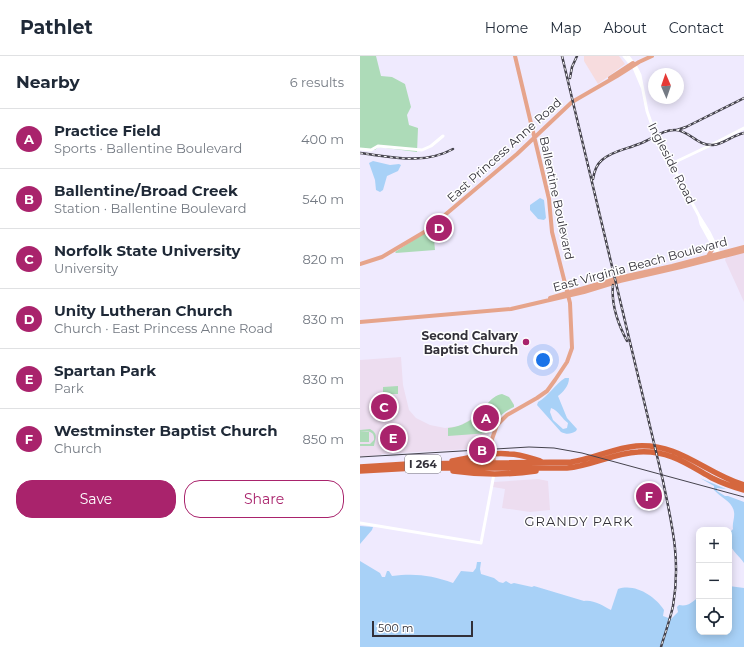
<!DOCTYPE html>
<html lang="en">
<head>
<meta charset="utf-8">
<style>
	:root { --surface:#fff; --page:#f6f6f7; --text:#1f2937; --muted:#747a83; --line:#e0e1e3; --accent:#a9236c }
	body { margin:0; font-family:Montserrat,sans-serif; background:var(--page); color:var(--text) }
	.controls { position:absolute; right:12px; bottom:12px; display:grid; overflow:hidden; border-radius:8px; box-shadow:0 2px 10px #0003 }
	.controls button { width:36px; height:36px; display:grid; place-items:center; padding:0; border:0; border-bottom:1px solid var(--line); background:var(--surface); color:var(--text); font:20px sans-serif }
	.compass { position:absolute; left:288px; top:12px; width:36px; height:36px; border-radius:50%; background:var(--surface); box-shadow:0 2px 10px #0003; rotate:358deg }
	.scale { position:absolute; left:12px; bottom:10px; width:101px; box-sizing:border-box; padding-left:4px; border:2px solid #323039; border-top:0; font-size:11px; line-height:14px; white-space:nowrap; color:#323039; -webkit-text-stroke:3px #fff; paint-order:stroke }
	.you { position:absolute; left:183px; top:304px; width:14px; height:14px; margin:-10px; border:3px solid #fff; border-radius:50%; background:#1a73e8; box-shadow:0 0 0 6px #1a73e833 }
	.badge { display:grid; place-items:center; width:26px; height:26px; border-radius:50%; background:var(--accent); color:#fff; font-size:13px; font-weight:700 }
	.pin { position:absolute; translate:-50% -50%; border:2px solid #fff; box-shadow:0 1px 4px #0006 }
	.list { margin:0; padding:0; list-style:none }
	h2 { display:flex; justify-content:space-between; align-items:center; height:52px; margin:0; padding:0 16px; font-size:17px }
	h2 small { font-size:13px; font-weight:400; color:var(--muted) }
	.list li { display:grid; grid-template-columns:26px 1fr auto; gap:12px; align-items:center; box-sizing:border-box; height:60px; padding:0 16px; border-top:1px solid var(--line) }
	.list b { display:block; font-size:15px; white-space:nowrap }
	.list p { margin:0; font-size:13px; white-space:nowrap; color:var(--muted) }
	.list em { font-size:13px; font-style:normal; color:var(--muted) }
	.actions { display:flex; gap:8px; padding:12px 16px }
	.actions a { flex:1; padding:9px 0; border:1px solid var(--accent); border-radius:16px; text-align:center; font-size:14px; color:var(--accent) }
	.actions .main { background:var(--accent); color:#fff }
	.icon { flex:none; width:22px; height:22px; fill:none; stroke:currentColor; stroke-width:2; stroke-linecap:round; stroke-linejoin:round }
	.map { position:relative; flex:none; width:384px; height:591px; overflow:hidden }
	header { display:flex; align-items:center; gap:24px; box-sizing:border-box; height:56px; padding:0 20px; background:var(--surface); border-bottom:1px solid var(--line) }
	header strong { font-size:19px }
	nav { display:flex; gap:22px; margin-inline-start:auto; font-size:14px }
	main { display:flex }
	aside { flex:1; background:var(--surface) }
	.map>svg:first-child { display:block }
	.commercial { fill:#f7dcde }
	.education { fill:#edddf0 }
	.green { fill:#addbb8 }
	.water { fill:#a8d1f7; fill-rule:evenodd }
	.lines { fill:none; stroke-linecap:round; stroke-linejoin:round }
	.minor { stroke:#fff; stroke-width:3 }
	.major { stroke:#e6a48b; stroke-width:4 }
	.highway { stroke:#d5673e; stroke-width:5.5 }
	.tram { stroke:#45434d; stroke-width:1 }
	.rail-casing { stroke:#45434d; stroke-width:2.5 }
	.rail { stroke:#fff; stroke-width:1; stroke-dasharray:3; stroke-linecap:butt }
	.poi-dot { fill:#a9236c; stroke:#fff; stroke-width:1.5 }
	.labels { text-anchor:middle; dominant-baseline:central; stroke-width:3; stroke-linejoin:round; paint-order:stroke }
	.shield { fill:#fff; stroke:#706e74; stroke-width:1 }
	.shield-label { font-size:11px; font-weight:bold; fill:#323039 }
	.street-label { font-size:12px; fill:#323039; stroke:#fff }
	.poi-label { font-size:12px; font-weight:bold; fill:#323039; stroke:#fff; text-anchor:end }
	.neighbourhood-label { font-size:13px; letter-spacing:1px; fill:#323039; stroke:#fff }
</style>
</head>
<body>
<header>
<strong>Pathlet</strong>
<nav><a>Home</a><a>Map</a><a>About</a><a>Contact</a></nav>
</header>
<main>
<aside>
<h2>Nearby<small>6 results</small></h2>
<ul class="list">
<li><span class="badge">A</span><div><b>Practice Field</b><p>Sports · Ballentine Boulevard</p></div><em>400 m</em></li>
<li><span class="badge">B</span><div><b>Ballentine/Broad Creek</b><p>Station · Ballentine Boulevard</p></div><em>540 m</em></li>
<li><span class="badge">C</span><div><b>Norfolk State University</b><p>University</p></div><em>820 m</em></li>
<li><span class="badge">D</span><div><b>Unity Lutheran Church</b><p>Church · East Princess Anne Road</p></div><em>830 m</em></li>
<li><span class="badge">E</span><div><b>Spartan Park</b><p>Park</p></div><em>830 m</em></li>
<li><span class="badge">F</span><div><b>Westminster Baptist Church</b><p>Church</p></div><em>850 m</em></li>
</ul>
<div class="actions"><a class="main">Save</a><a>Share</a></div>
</aside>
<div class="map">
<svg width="384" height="591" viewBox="0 0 384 591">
	<rect width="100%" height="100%" fill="#efeafe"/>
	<path class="commercial" d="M224 0H259L265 8 238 28 224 5Z"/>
	<path class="education" d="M384 196V246L365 204 366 201Z
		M41 301 43 329 49 354 56 362 70 369 85 372 99 370 115 361 136 340 144 339 151 343 154 349 142 358 133 367 128 381V392L22 398 21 399 0 401V304Z
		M178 423 188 425 190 454 170 456 142 452 145 433 133 431 134 426Z"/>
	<path class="green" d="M0 0H16L21 20 32 21 45 28 51 51 47 59 49 69 58 72 57 96 18 91 15 94 0 92Z
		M72 172 73 173 75 194 36 197 35 196Z
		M38 330V338H23V331Z
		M142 338 149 341 154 349V351C141 357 134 365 129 377L88 380V372C98 371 107 367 115 361 124 354 130 340 142 338Z
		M39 371 42 372 41 393 39 394H25L24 391V376H36Z
		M10 373C19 378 15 382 14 390H0V388H10L14 384C15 374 7 375 0 376V374Z
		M0 376H9V386H0Z"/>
	<path class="water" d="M13 105 30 109 39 108 41 109 38 115 27 120 23 134 20 136 16 134 15 124 9 107Z
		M180 142 184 144 186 162 184 164 178 163 170 154V149Z
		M205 322H209C209 330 203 336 198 340L207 362 217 373 216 375C211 378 207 379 201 376L177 349 178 346C189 340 195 328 205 322ZM191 352C199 355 202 363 208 367L207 372 203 373 193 364 190 356Z
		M340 422 366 433 357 432V435L365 440H368L384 446V507C379 499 365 490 369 478 370 476 372 474 373 473 372 467 375 462 374 456 373 446 360 441 354 434V430Z
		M0 470 13 471 12 474 0 488Z
		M0 505 20 517 22 521H25L27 515H29L32 520C54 517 72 519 93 527L101 515 113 516 116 512 117 506H121L120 513 121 518 134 522 139 526 143 527 146 525 151 528 154 527 172 531 174 530 224 545C232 543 244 550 251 554L258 533C275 527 295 540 304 554L303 560 311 563 318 556 317 551 319 549C328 551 332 546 339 541V576H369V530L384 532V591H0Z"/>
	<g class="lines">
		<path class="minor" d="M264 0 274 12 282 31
			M268 0 276 11 280 19 287 55 294 75 339 160 349 176 360 199
			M0 93 11 94 18 90 62 94 71 90 83 80
			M311 108 351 89 384 72
			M339 160 341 168 358 199
			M0 467 121 487 134 418"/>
		<path class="major" d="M250 22 273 7
			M348 200 352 194V189
			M0 208 22 201 66 175 157 98 212 46 257 20 279 6 292 0
			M190 242 262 221 312 210 384 191
			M0 266 151 253 224 236 260 225 321 211 384 195
			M134 408 132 383 137 369 147 359 177 342 187 335 195 324 207 306 212 292 210 247 192 176 189 143 155 0"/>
		<path class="highway" d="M92 405C111 402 129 396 149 398 160 398 170 402 180 405
			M0 411 48 408 211 406C233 403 254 392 276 390 321 387 344 417 384 429
			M0 415 54 412H207C231 410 254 397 278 396 309 394 327 408 352 422 362 427 373 431 384 434
			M93 415C121 419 148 419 176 415"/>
		<path class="tram" d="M0 401 169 391 194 392 222 397 384 441"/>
		<g class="rail-casing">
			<path id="rail" d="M202 0 303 425C312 469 321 504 313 550 310 564 305 577 301 591
				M210 22 212 11 217 0
				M317 74 326 71 384 42
				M0 97C32 101 64 109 93 93
				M233 123C234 116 236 109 242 104 252 95 267 93 279 88 291 84 303 73 316 74 330 75 337 90 353 89 364 88 373 79 384 77
				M253 229C251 248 258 268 267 285"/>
		</g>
		<use href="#rail" class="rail"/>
	</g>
	<circle class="poi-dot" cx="166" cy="286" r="4"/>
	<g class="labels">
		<rect class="shield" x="45" y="399" width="36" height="18" rx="3"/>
		<g class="shield-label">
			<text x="63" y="408">I 264</text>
		</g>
		<g class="street-label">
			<text transform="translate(144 94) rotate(-42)">East Princess Anne Road</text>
			<text transform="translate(312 107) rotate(63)">Ingleside Road</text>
			<text transform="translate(197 142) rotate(78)">Ballentine Boulevard</text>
			<text transform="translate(280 208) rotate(-15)">East Virginia Beach Boulevard</text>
		</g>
		<g class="poi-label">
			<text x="158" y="279">Second Calvary<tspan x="158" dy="14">Baptist Church</tspan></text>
		</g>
		<g class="neighbourhood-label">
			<text x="219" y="465">GRANDY PARK</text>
		</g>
	</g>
</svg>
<div class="controls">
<button>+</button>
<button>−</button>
<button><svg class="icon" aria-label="locate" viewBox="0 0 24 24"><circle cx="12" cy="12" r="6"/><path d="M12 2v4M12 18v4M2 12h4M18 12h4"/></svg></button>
</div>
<svg class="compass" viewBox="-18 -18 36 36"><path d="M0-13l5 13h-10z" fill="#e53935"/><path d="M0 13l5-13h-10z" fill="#747a83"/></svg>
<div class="scale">500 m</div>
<div class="you"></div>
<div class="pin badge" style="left:126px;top:362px">A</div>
<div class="pin badge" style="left:122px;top:394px">B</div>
<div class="pin badge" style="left:24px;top:351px">C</div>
<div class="pin badge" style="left:79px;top:172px">D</div>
<div class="pin badge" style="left:33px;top:382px">E</div>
<div class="pin badge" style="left:289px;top:440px">F</div>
</div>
</main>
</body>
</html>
